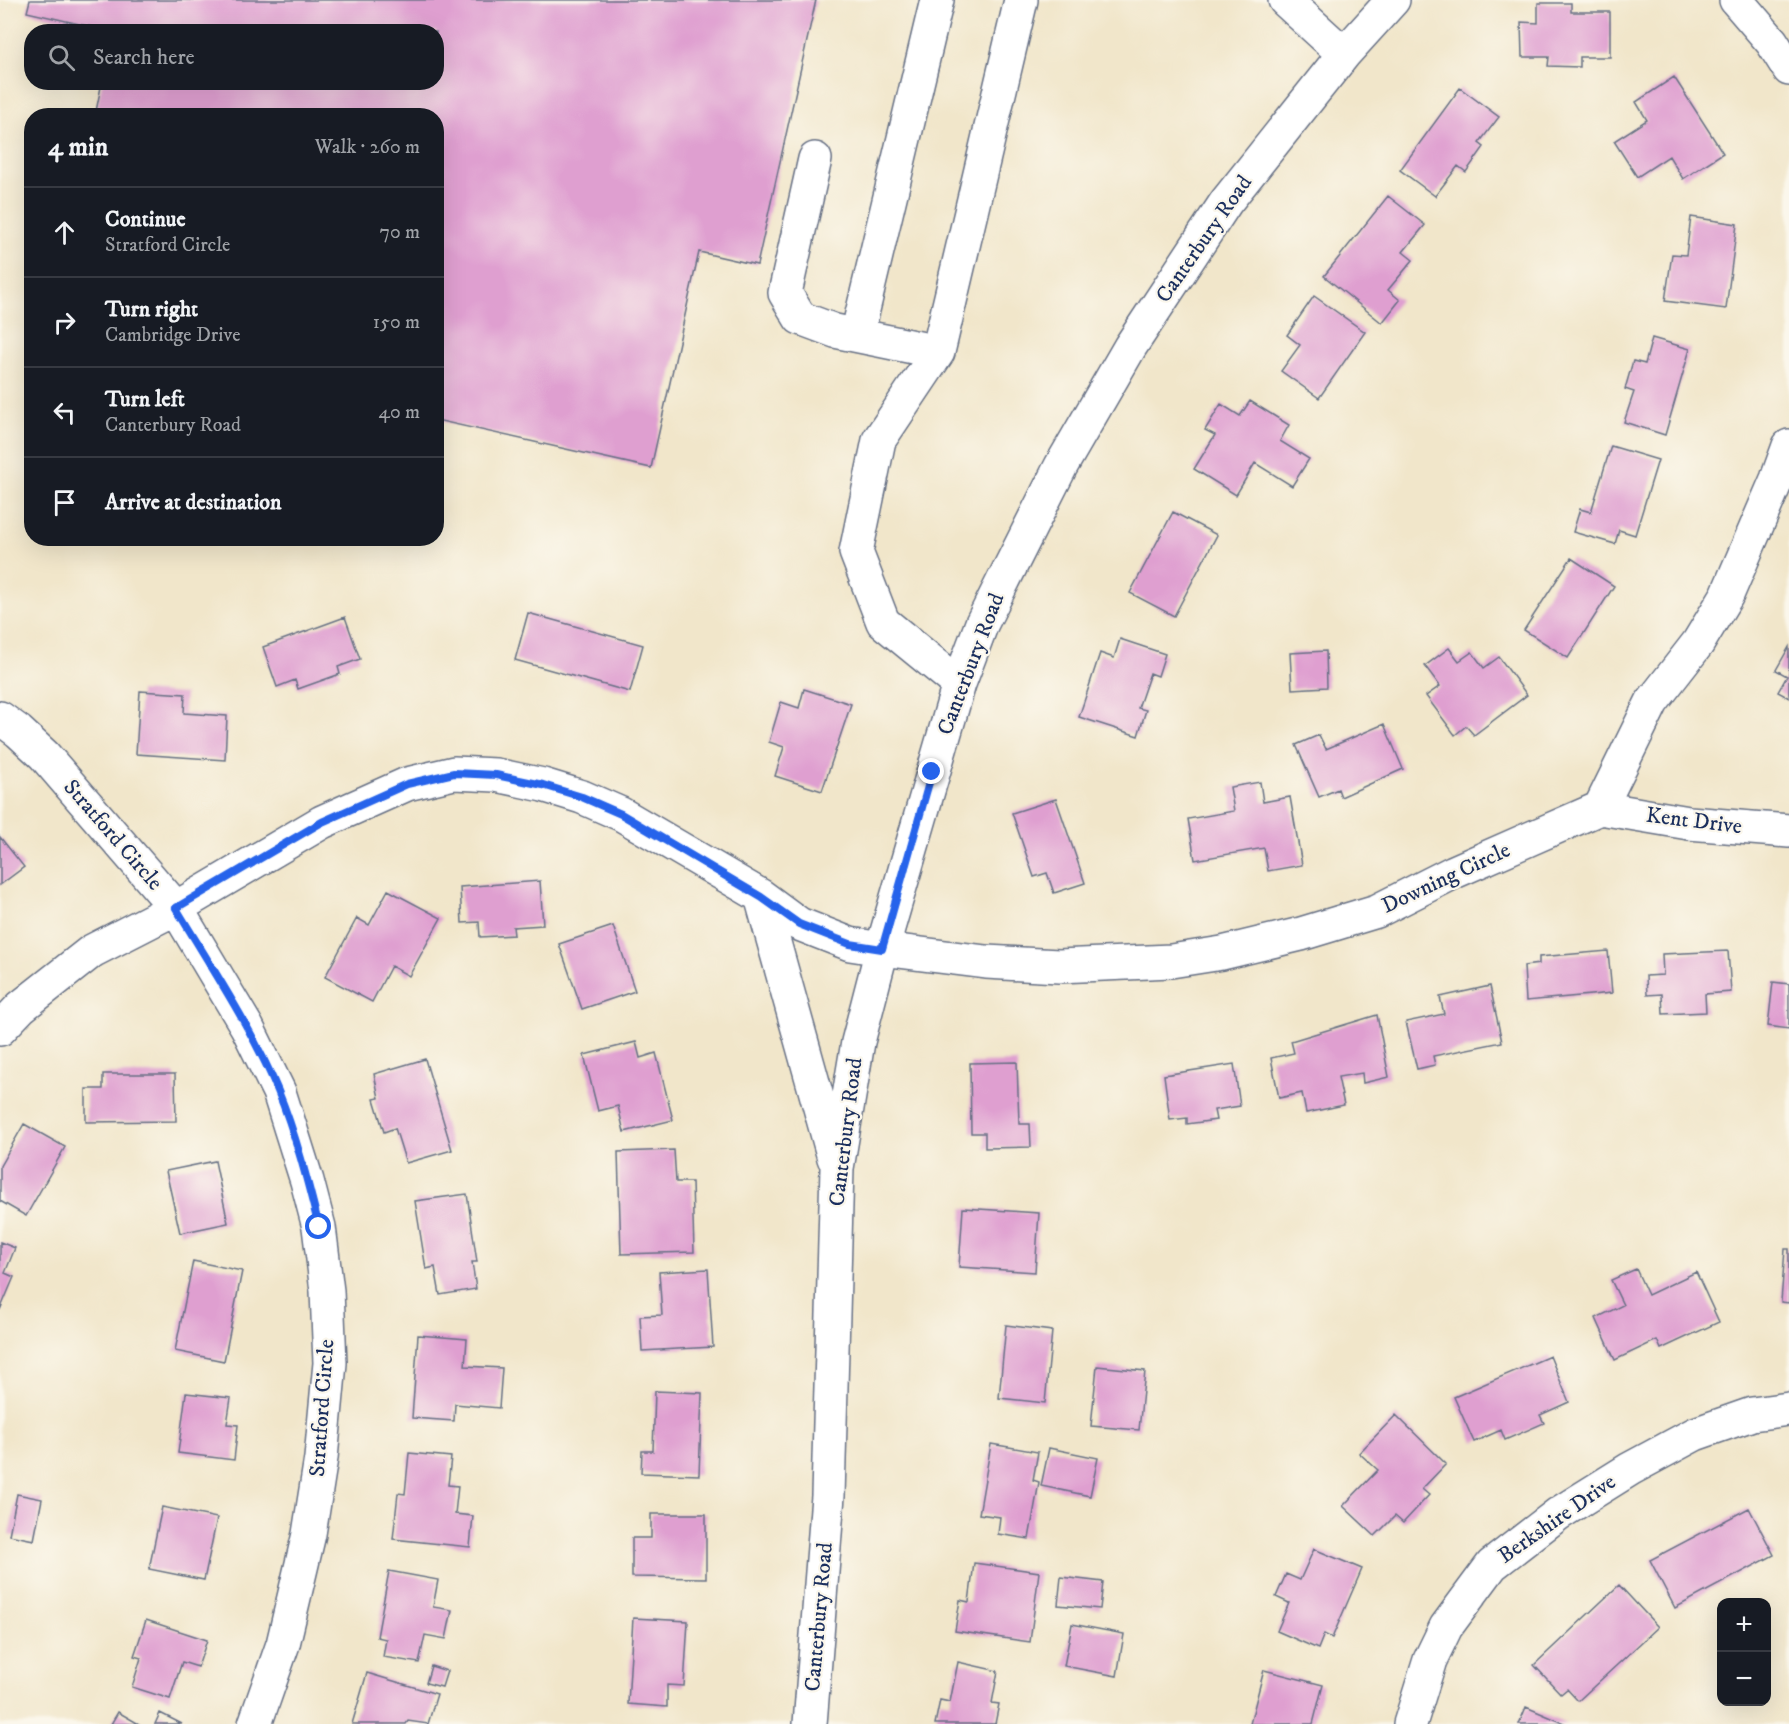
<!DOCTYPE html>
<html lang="en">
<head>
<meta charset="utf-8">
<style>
	:root { --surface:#171b24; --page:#242831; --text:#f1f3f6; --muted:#9ea1a6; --line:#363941 }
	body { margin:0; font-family:"IM FELL DW Pica",serif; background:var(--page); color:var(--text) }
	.controls { position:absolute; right:18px; bottom:18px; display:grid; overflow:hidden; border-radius:12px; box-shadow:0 6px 24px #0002 }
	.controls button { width:54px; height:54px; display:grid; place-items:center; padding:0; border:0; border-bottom:2px solid var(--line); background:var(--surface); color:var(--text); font:30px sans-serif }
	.stop { position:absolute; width:18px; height:18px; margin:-14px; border:4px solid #2563eb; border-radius:50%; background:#fff }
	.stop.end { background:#2563eb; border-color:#fff; box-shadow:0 2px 6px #0008 }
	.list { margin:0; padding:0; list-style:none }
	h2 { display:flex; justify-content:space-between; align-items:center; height:78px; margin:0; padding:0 24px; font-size:26px }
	h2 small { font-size:20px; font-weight:400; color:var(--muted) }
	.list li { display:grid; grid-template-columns:39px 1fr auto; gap:18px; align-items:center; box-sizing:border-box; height:90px; padding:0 24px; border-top:2px solid var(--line) }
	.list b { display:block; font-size:22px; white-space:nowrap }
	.list p { margin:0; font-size:20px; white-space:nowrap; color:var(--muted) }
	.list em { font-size:20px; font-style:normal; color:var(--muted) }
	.icon { flex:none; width:33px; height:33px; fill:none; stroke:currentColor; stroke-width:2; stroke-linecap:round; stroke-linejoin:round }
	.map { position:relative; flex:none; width:1789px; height:1724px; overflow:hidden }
	.search { position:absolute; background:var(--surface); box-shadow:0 6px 24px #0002; left:24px; top:24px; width:420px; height:66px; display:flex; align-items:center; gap:15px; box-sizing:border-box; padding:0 21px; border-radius:24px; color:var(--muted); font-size:22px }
	.panel { position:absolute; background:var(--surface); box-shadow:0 6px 24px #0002; left:24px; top:108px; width:420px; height:438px; border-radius:24px }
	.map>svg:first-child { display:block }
	.building { fill:#df9fd0 }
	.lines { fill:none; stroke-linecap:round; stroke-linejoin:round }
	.minor-casing { stroke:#666f84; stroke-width:36 }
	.minor { stroke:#fff; stroke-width:33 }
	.route { stroke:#2563eb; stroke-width:8 }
	.labels { text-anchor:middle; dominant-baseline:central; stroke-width:4.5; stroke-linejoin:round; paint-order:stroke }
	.street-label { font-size:22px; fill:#1b2f5e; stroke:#fbf7ec }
</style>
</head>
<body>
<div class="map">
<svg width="1789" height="1724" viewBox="0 0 1789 1724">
	<rect width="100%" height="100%" fill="#fbf7ec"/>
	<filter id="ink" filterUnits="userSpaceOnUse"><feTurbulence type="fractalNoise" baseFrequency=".0167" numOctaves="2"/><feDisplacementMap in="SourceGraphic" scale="12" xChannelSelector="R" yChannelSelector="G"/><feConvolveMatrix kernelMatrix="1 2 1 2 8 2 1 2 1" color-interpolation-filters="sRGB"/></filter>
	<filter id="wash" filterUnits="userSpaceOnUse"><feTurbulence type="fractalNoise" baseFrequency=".008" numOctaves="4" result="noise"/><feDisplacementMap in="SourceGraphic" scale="24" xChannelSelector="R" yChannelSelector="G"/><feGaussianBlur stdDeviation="1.35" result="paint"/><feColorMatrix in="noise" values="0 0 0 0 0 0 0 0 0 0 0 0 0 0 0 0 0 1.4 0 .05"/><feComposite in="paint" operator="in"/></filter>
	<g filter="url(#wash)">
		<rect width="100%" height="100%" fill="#f1e6ca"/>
		<g id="blocks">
			<path class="building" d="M30 0H816L757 265 699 252 651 468 436 420V116H95L102 82H436V32H114L27 12Z
				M1538 3H1571V12H1610V57H1580V67L1548 66 1549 57H1522L1521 22 1538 23Z
				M1674 77 1723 153 1683 179 1669 156 1637 177 1614 141 1647 120 1636 102Z
				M1460 88 1499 117 1479 143 1484 147 1466 172 1458 166 1435 196 1400 170Z
				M1388 196 1425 225 1403 252 1413 260 1388 290 1400 300 1382 323 1324 276Z
				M1691 217 1737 224 1726 309 1665 301 1672 254 1686 255Z
				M1314 296 1365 332 1319 398 1281 371 1300 345 1287 335Z
				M1652 338 1690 349 1665 435 1624 422 1634 392 1625 389 1633 361 1645 364Z
				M1250 401 1289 425 1280 441 1309 459 1292 486 1255 463 1236 495 1194 469 1215 435 1205 430 1221 404 1240 416Z
				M1611 446 1658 460 1635 535 1619 530 1615 544 1573 532 1580 509 1591 512Z
				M1173 512 1217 535 1174 616 1130 593Z
				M1571 558 1614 586 1568 658 1524 630Z
				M528 613 643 645 630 692 515 660Z
				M345 617 360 659 338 667 340 674 298 689 295 680 277 687 263 647Z
				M1120 639 1165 654 1158 676 1150 673 1138 708 1146 710 1138 736 1079 717 1100 653 1114 658Z
				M1789 647V698L1778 692 1787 676 1776 670Z
				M1449 648 1459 661 1472 652 1484 668 1499 657 1527 695 1474 735 1466 726 1455 735 1426 696 1440 686 1425 666Z
				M1326 651 1327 687 1292 689 1290 653Z
				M804 689 851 704 822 791 775 776 784 747 769 742 781 702 799 708Z
				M140 691 185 694 184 713 227 716 225 760 136 754Z
				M1384 724 1403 769 1341 797 1338 789 1319 797 1296 745 1319 735 1326 749Z
				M1260 782 1263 802 1290 797 1302 865 1268 871 1264 848 1195 860 1188 819 1234 811 1230 787Z
				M1056 799 1085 883 1054 893 1047 873 1034 877 1012 813Z
				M0 837 24 867 0 885Z
				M540 881 543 925 513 927 514 935 480 937 479 922 462 923 460 887Z
				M388 890 441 918 409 976 391 966 372 1002 325 977 357 918 369 925Z
				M613 926 635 991 582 1009 559 944Z
				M1608 951 1612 993 1526 1001 1524 966 1539 964V957Z
				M1728 951 1731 992 1705 994 1706 1012 1663 1014 1662 994 1647 995 1646 976 1663 975 1662 954Z
				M1773 982 1789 984V1029L1768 1026Z
				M1490 986 1502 1042 1433 1056 1435 1065 1417 1069 1406 1022 1444 1014 1440 997Z
				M1377 1015 1389 1077 1363 1083 1362 1073 1338 1077 1344 1105 1306 1113 1302 1093 1279 1098 1271 1058 1294 1053 1291 1041Z
				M636 1042 640 1058 656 1053 673 1120 624 1132 618 1106 598 1111 584 1055Z
				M425 1059 452 1150 406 1163 395 1128 384 1132 374 1099 379 1098 374 1074Z
				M1017 1062 1019 1124H1030L1031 1147 985 1148V1133H971L970 1063Z
				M1234 1064 1240 1106 1214 1110 1216 1120 1187 1124V1118L1170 1120 1164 1075Z
				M103 1074H175L176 1121 86 1122V1089H103Z
				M24 1124 65 1147 26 1216 0 1201V1166Z
				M674 1150 676 1182H692L694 1252 621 1254 618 1152Z
				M215 1161 228 1223 180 1233 166 1171Z
				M467 1194 477 1262H472L476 1289 440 1295 435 1267 426 1269 415 1201Z
				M963 1208 1039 1213 1035 1272 959 1267Z
				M0 1242 15 1248 5 1273 14 1277 0 1310Z
				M1785 1249H1789V1303L1781 1302Z
				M193 1261 242 1271 224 1361 175 1351Z
				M708 1269 713 1347 642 1351 640 1316 662 1315 659 1272Z
				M1636 1269 1648 1295 1696 1272 1719 1322 1661 1349 1657 1340 1615 1360 1596 1318 1623 1305 1611 1280Z
				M1006 1325 1052 1331 1045 1403 999 1398Z
				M418 1335 467 1339 465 1366 502 1368 499 1408 455 1404 454 1421 412 1418Z
				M1550 1356 1569 1402 1540 1415 1544 1423 1505 1440 1501 1430 1474 1442 1454 1397Z
				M1097 1366 1145 1371 1139 1430 1091 1426Z
				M655 1391 702 1393 699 1475 641 1473 642 1451H653Z
				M186 1393 231 1398 227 1424 238 1425 234 1460 178 1453Z
				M1396 1415 1446 1464 1422 1489 1429 1495 1403 1523 1395 1516 1375 1536 1343 1506 1378 1470 1359 1453Z
				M991 1444 1038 1452 1033 1480 1039 1482 1029 1539 998 1534 1000 1517 979 1514Z
				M1049 1448 1098 1458 1090 1496 1041 1486Z
				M409 1453 451 1457 448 1485 458 1486 455 1514 473 1516 470 1547 393 1539 398 1493 405 1494Z
				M17 1494 42 1499 34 1540 9 1535Z
				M162 1507 217 1518 204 1580 149 1569Z
				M1749 1508 1774 1555 1675 1608 1650 1560Z
				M651 1514H706V1578L632 1577V1538H651Z
				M1314 1549 1362 1569 1332 1638 1324 1634 1318 1649 1277 1631 1289 1603 1276 1597 1286 1574 1300 1580Z
				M974 1563 1039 1572 1030 1642 955 1631 960 1600 969 1602Z
				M389 1571 438 1580 433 1607 452 1610 446 1639 425 1635 419 1663 383 1657 386 1639 377 1637Z
				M1061 1577 1103 1582 1100 1609 1058 1605Z
				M1619 1585 1658 1627 1578 1701 1567 1689 1561 1694 1534 1665Z
				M633 1618 688 1621 684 1686 667 1685V1707L628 1704Z
				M146 1620 207 1640 198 1667 182 1662 170 1699 132 1687 141 1658 134 1656Z
				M1072 1624 1124 1634 1117 1676 1064 1666Z
				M958 1662 998 1671 992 1703 999 1704 995 1724H935L940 1700 950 1702Z
				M431 1666 447 1671 442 1687 426 1683Z
				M1264 1670 1323 1685 1313 1724H1250Z
				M367 1673 437 1694 428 1724 408 1721 406 1724H352Z
				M1526 1707 1566 1724H1519Z
				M118 1712 139 1724H111Z
				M160 1713 182 1724H155Z"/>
		</g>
	</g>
	<g filter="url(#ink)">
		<use href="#blocks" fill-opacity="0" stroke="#666f84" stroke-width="1.5"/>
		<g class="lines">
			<g class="minor-casing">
				<path id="minor" d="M1285 0 1344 54
					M1736 0 1772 42 1789 69
					M815 159 785 293 800 318 835 331 938 352
					M857 335 937 0
					M959 684 883 622 856 552 879 440 938 352 1021 0
					M0 718 18 731 44 755 176 908 247 1027 279 1092 307 1181 319 1227 327 1291 330 1363 321 1458 309 1534 283 1644 255 1724
					M1600 808 1689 823 1789 831
					M761 896 834 1158
					M0 1029 21 1007 92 951 176 908 322 822 407 784 454 773 496 775 543 785 582 797 621 814 761 896 799 924 850 944 882 949 986 962 1059 966 1171 961 1222 953 1301 934 1377 911 1454 872 1600 808 1652 702 1698 643 1727 595 1777 479 1789 446
					M810 1724 828 1496 837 1168 858 1042 882 949 959 684 982 623 1061 466 1130 347 1226 202 1344 54 1393 0
					M1410 1724 1430 1660 1446 1627 1492 1565 1558 1514 1630 1469 1695 1434 1752 1414 1789 1409"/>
			</g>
			<use href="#minor" class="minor"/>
		</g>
	</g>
	<g class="lines" filter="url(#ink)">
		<path class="route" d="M319 1227C308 1183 295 1132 278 1091 251 1026 211 967 176 908L322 822 407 784 454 773 496 775 543 785 582 797 621 814 761 897 799 924 850 944 882 949 932 772"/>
	</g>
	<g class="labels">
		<g class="street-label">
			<text transform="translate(1204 239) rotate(-55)">Canterbury Road</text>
			<text transform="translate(971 664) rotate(-69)">Canterbury Road</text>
			<text transform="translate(1694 821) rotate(7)">Kent Drive</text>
			<text transform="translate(113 835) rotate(49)">Stratford Circle</text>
			<text transform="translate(1446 878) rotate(-25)">Downing Circle</text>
			<text transform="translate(846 1132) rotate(-83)">Canterbury Road</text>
			<text transform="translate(322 1408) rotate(-86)">Stratford Circle</text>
			<text transform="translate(1557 1519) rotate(-35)">Berkshire Drive</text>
			<text transform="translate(819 1617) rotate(-85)">Canterbury Road</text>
		</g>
	</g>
</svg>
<div class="controls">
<button>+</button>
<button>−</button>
</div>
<div class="stop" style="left:319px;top:1227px"></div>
<div class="stop end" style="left:932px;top:772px"></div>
<div class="search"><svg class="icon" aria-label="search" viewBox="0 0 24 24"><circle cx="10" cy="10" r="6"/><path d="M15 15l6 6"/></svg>Search here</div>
<section class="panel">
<h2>4 min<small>Walk · 260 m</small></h2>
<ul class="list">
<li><svg class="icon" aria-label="ahead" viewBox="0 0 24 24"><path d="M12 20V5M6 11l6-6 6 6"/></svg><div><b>Continue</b><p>Stratford Circle</p></div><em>70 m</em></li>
<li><svg class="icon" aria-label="right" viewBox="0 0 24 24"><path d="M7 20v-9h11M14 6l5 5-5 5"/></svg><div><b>Turn right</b><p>Cambridge Drive</p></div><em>150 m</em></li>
<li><svg class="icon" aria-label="left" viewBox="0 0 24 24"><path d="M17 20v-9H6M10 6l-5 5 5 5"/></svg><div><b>Turn left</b><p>Canterbury Road</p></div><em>40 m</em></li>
<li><svg class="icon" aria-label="arrive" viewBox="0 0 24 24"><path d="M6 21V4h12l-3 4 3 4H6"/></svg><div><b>Arrive at destination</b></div></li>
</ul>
</section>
</div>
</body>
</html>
